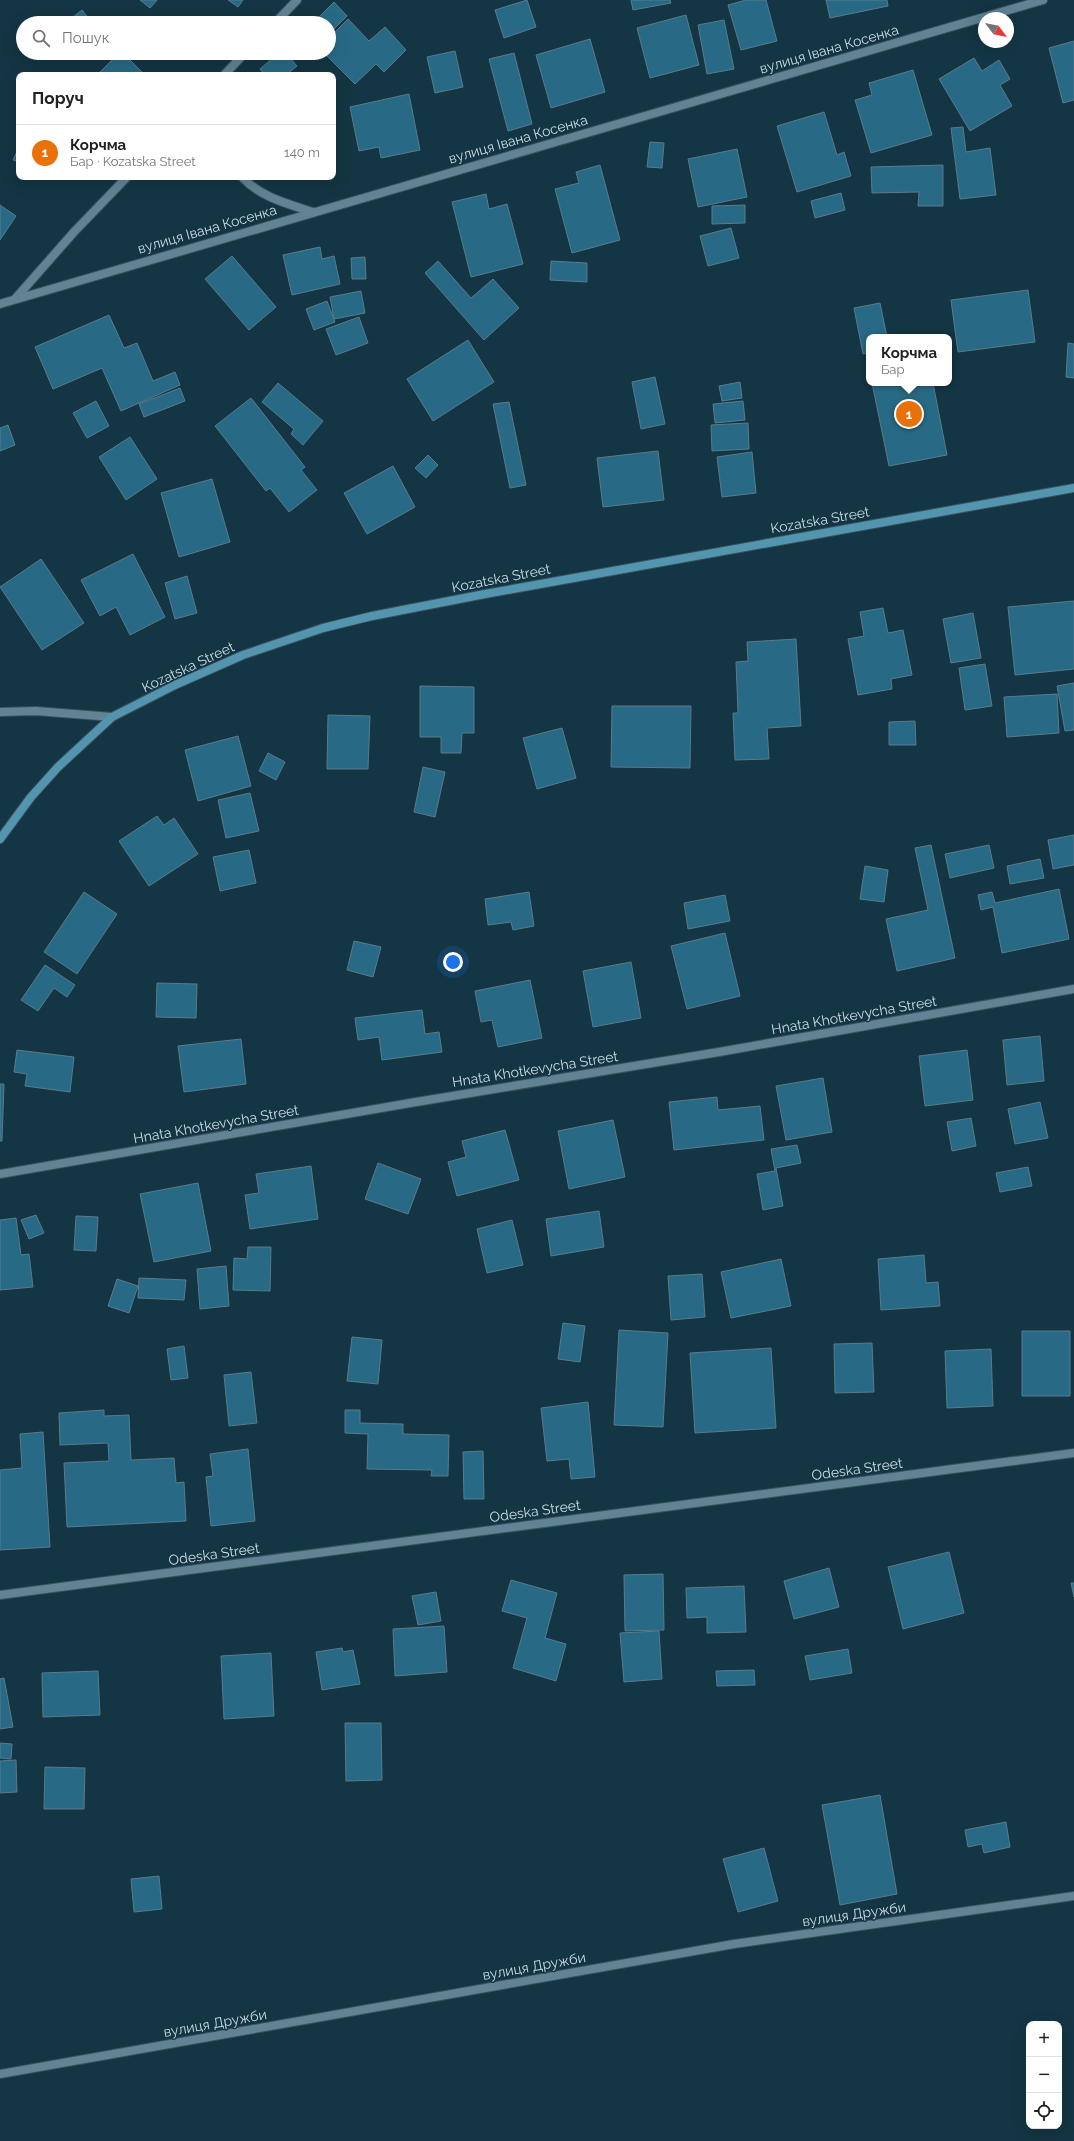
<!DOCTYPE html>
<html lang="uk">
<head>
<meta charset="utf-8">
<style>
	:root { --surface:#fff; --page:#f6f6f6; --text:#202124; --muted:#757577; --line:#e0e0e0; --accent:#7e5d30 }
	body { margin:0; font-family:Raleway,sans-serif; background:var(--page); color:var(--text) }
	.controls { position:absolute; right:12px; bottom:12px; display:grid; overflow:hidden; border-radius:8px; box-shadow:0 4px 16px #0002 }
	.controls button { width:36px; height:36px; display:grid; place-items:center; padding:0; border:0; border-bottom:1px solid var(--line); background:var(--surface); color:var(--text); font:20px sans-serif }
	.compass { position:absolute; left:978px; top:12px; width:36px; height:36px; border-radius:50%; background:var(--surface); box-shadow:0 4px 16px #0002; rotate:122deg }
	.you { position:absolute; left:453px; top:962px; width:14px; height:14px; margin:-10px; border:3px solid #fff; border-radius:50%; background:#1a73e8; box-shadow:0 0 0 6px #1a73e833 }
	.badge { display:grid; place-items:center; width:26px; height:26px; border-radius:50%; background:var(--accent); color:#fff; font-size:13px; font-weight:700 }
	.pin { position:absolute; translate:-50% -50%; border:2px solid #fff; box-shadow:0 1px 4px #0006 }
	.popup { position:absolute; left:866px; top:334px; width:86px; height:52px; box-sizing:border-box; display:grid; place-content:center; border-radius:8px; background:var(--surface); filter:drop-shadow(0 1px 3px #0005); font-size:13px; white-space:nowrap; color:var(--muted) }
	.popup b { font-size:15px; color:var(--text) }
	.popup::after { content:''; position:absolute; left:50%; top:100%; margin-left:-8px; border:8px solid transparent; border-top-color:var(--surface) }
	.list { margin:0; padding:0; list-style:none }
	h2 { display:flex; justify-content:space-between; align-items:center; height:52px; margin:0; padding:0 16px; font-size:17px }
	h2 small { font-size:13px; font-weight:400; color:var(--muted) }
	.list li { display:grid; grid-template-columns:26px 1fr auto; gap:12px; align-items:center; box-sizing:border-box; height:56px; padding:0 16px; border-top:1px solid var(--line) }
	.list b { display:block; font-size:15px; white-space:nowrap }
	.list p { margin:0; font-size:13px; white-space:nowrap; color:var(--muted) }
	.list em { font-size:13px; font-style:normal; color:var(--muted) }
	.icon { flex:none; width:22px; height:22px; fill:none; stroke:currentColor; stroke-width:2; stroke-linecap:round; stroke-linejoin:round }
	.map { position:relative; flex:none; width:1074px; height:2141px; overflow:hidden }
	.search { position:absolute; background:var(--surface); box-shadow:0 4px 16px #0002; left:16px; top:16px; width:320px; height:44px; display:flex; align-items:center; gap:10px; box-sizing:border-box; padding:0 14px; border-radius:22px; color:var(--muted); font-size:15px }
	.panel { position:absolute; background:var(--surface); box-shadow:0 4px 16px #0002; left:16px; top:72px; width:320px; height:108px; border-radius:8px }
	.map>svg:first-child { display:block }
	.building { fill:#286a85; stroke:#597b8c }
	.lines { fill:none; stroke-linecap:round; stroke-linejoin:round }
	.service-casing { stroke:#38525e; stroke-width:10 }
	.minor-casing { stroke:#38525e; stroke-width:10 }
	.secondary-casing { stroke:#38525e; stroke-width:10 }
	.service { stroke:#618394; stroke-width:8 }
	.minor { stroke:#618394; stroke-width:8 }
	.secondary { stroke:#5394af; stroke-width:8 }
	.labels { text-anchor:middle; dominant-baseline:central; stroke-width:3; stroke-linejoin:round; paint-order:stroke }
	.street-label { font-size:14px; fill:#c9dbe4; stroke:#143544 }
</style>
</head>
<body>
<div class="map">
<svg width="1074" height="2141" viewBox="0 0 1074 2141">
	<rect width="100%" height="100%" fill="#143544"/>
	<path class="building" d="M140 0H157L150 8Z
		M228 0H243L238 7Z
		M527 0 536 27 504 38 495 10Z
		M631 0H670L671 3 633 10Z
		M746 0H766L777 41 741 50 728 5Z
		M826 0H887L888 6 830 18Z
		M334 2 347 16 329 34V23H313Z
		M82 10 92 23H70L68 21Z
		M686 15 699 65 650 78 637 28Z
		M348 19 369 41 385 27 406 50 384 72 376 64 355 84 324 53H329V38Z
		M724 20 734 69 707 74 698 25Z
		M590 39 605 92 551 108 536 55Z
		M1074 41V100L1063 103 1049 48Z
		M455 51 463 87 435 93 427 57Z
		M119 53H123L145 75H97Z
		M279 53H286L297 66 286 75H265L260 69Z
		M514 53 532 124 508 131 489 59Z
		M974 58 982 71 999 60 1010 79 1000 85 1012 106 970 131 939 79Z
		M913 70 932 135 871 153 855 100 872 95 869 83Z
		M409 94 420 150 381 158 379 147 359 151 350 107Z
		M824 112 837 155 844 152 851 176 797 192 777 126Z
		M963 127 966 152 990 148 996 195 960 199 951 128Z
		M650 142 664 143 662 168 647 167Z
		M19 147V162L13 160Z
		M737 149 747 197 698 207 688 159Z
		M600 165 620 240 572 253 555 189 579 183 576 172Z
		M943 165V206H918L919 192 872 193 871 167Z
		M841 193 845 210 815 218 811 201Z
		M486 194 489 209 507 204 523 264 471 277 452 202Z
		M0 205 16 216 0 240Z
		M745 205V223L712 224V206Z
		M731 228 739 258 708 266 700 236Z
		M320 247 322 259 334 256 340 284 292 295 283 255Z
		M232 256 276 307 249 330 205 279Z
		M365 257 366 279H352L351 258Z
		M438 261 471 298 493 279 519 308 484 340 425 273Z
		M551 261 587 263V282L550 280Z
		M1028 290 1035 342 958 352 951 300Z
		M361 291 365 313 334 319 330 297Z
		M327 301 335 322 314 330 306 309Z
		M880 303 887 337H869V353L863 354 854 308Z
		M109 315 124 348 137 343 153 381 175 372 180 385 121 411 102 368 53 389 35 347Z
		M359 317 368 343 336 355 326 329Z
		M468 340 494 382 433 421 407 379Z
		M1068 343 1074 344V378L1066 377Z
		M655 377 665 424 641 429 632 382Z
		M740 382 742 398 722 401 719 386Z
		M278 383 323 421 303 445 291 434 294 429 262 402Z
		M872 383H933L947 455 889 466Z
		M180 388 185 401 144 417 139 404Z
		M251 398 305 467 301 470 317 490 289 512 270 488 266 491 215 426Z
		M96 401 109 426 87 438 73 413Z
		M743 401 745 420 715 423 713 404Z
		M509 402 526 485 510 488 493 404Z
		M748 423 749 449 712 451 711 425Z
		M8 425 15 445 0 451V428Z
		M130 437 157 479 126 500 99 457Z
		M658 451 664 500 603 507 597 458Z
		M752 452 756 493 722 497 717 457Z
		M428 455 438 465 426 478 415 468Z
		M393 466 415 507 367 534 344 493Z
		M212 479 230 542 179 557 161 493Z
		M133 554 165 617 130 635 116 607 100 616 81 580Z
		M41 559 84 623 42 650 0 587Z
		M187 576 197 613 175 619 165 583Z
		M1074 601V669L1015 675 1008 607Z
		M883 608 888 633 903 630 912 675 891 679 892 689 858 695 848 639 864 636 860 612Z
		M973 613 981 658 951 663 943 619Z
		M796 639 801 726 767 728 769 759 735 760 733 713H738L736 662 748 661 747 642Z
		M985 664 992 706 965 710 959 668Z
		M1074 683V730L1065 731 1057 686Z
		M420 686 474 687V733H462L461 753H441V737H420Z
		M1057 694 1059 733 1007 737 1004 697Z
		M612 706H691L690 768 611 767Z
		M328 715 370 716 368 769H327Z
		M915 721 916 745H889V722Z
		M562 728 576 778 537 789 523 738Z
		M238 736 251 786 198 801 185 750Z
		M268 753 285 762 276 780 259 771Z
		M423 767 445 772 435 817 414 812Z
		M250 793 259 831 226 838 218 800Z
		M157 816 164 825 174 818 198 854 149 886 119 841Z
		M1074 835V865L1053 869 1048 840Z
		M931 845 955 958 897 971 886 919 928 910 915 848Z
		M989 845 994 868 950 878 945 854Z
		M249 850 256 883 220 891 213 857Z
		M1040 859 1044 878 1010 884 1007 866Z
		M865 866 888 870 884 902 860 899Z
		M1059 889 1069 939 1002 953 993 907 981 910 978 895 992 892 995 903Z
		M84 892 117 914 77 974 44 952Z
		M529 892 534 926 513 930 511 922 488 925 485 899Z
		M725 895 730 921 688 929 684 903Z
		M725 933 740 996 687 1009 671 946Z
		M354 941 381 947 373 977 347 970Z
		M631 962 641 1018 593 1027 583 971Z
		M45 965 75 985 67 997 54 988 38 1011 21 1000Z
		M530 980 542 1038 498 1047 492 1020 481 1022 475 991Z
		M157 983 197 984 196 1018 156 1017Z
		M422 1010 425 1034 439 1032 442 1052 382 1060 379 1037 358 1040 355 1018Z
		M1040 1036 1044 1081 1007 1085 1003 1040Z
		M241 1039 246 1084 184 1092 178 1046Z
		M17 1050 74 1057 70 1092 25 1086 27 1074 14 1072Z
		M967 1050 973 1100 925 1106 919 1056Z
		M823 1078 832 1132 786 1140 776 1086Z
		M0 1084H4L2 1141H0Z
		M717 1097 718 1110 760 1106 764 1140 674 1150 669 1102Z
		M1040 1102 1048 1138 1015 1144 1008 1109Z
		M971 1118 976 1146 952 1151 947 1122Z
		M613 1120 625 1177 569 1189 558 1131Z
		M505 1130 519 1180 457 1196 448 1162 466 1157 462 1141Z
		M797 1145 801 1163 776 1168 783 1206 763 1210 757 1174 775 1171 771 1149Z
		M378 1163 421 1179 408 1214 365 1199Z
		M311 1166 318 1219 250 1229 245 1195 259 1193 256 1174Z
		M1028 1167 1032 1186 1000 1192 996 1173Z
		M198 1183 211 1251 154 1262 140 1194Z
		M599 1211 604 1247 551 1256 546 1219Z
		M36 1215 44 1233 29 1239 21 1220Z
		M76 1216 98 1217 96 1251 74 1250Z
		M16 1218 21 1255 29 1254 33 1287 0 1290V1220Z
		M512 1220 523 1265 487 1273 477 1229Z
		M248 1247H271L270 1291 233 1290 234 1258 247 1259Z
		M924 1255 926 1283 938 1282 940 1306 881 1310 878 1259Z
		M781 1259 791 1306 731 1318 721 1272Z
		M226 1266 229 1306 200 1309 197 1269Z
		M702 1274 705 1317 671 1320 668 1276Z
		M139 1278 186 1280 184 1300 138 1298Z
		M117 1279 138 1286 129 1313 108 1306Z
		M563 1323 585 1326 580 1362 558 1359Z
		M619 1330 668 1333 663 1427 614 1425Z
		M1022 1331H1070V1396H1022Z
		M352 1337 382 1340 378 1384 347 1381Z
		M872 1343 874 1392 835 1393 834 1344Z
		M184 1346 188 1378 171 1380 167 1349Z
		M771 1348 776 1428 695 1433 690 1353Z
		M991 1349 993 1406 947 1408 945 1351Z
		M251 1372 257 1423 229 1426 224 1375Z
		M588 1402 595 1477 571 1479 569 1459 547 1461 541 1408Z
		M104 1410V1416L129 1415 131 1460 174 1458 176 1483 184 1482 186 1521 67 1527 64 1463 109 1461 108 1443 60 1445 59 1413Z
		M345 1410H360V1423L403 1424V1434L449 1435 448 1476H431L432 1470 367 1469 368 1434 345 1433Z
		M43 1432 50 1547 0 1550V1470L22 1468 20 1434Z
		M248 1449 255 1521 211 1526 206 1477 213 1476 210 1454Z
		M483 1451 484 1499H464L463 1452Z
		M949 1552 964 1613 903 1629 888 1567Z
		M829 1568 839 1607 794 1619 784 1581Z
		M663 1574 664 1630 625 1631 624 1575Z
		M511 1580 557 1593 545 1638 566 1644 556 1681 513 1668 527 1618 502 1611Z
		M1071 1583H1074V1597Z
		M744 1586 746 1632 707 1633V1617L687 1618 686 1588Z
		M436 1592 441 1621 418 1625 412 1596Z
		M444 1626 447 1672 395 1676 393 1629Z
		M659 1631 662 1679 624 1682 620 1633Z
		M342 1648 343 1652 353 1650 360 1684 322 1690 316 1652Z
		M848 1649 852 1673 810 1680 805 1656Z
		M271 1653 274 1716 224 1719 221 1656Z
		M754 1670 755 1685 717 1686 716 1671Z
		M98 1671 100 1715 43 1717 42 1673Z
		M4 1678 13 1727 0 1729V1679Z
		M345 1723H381L382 1780 346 1781Z
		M0 1743 12 1744 11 1759 0 1758Z
		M16 1760 17 1792 0 1793V1761Z
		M45 1767 85 1768 84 1809H44Z
		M880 1795 897 1894 840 1905 822 1805Z
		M1006 1822 1010 1847 984 1853 982 1844 968 1847 965 1830Z
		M764 1848 778 1901 738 1912 723 1859Z
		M159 1876 162 1909 134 1912 131 1879Z"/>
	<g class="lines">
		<g class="service-casing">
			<path id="service" d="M242 177C260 197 288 204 313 212"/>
		</g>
		<g class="minor-casing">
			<path id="minor" d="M275 23 297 0
				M224 75 245 53
				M15 299 74 232 127 177
				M0 304 1043 0
				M0 712 36 711 112 717
				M0 1174 416 1102 719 1052 1074 989
				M0 1595 1074 1453
				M0 2074 734 1944 1074 1896"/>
		</g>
		<g class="secondary-casing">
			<path id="secondary" d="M0 839 31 797 58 767 112 717 175 685 243 655 323 628 372 616 485 594 1074 488"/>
		</g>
		<use href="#service" class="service"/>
		<use href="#minor" class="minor"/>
		<use href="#secondary" class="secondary"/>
	</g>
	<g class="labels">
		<g class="street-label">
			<text transform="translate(829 49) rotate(-16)">вулиця Івана Косенка</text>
			<text transform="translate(518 139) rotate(-16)">вулиця Івана Косенка</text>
			<text transform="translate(207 229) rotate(-16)">вулиця Івана Косенка</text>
			<text transform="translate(820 520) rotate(-10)">Kozatska Street</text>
			<text transform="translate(501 578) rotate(-11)">Kozatska Street</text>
			<text transform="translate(188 667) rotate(-25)">Kozatska Street</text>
			<text transform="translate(854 1015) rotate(-10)">Hnata Khotkevycha Street</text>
			<text transform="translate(535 1069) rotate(-9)">Hnata Khotkevycha Street</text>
			<text transform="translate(216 1124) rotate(-10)">Hnata Khotkevycha Street</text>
			<text transform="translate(857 1469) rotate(-8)">Odeska Street</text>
			<text transform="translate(535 1511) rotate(-8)">Odeska Street</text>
			<text transform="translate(214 1554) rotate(-8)">Odeska Street</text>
			<text transform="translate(854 1914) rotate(-8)">вулиця Дружби</text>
			<text transform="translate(534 1966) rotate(-10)">вулиця Дружби</text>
			<text transform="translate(215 2023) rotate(-10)">вулиця Дружби</text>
		</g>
	</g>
</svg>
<div class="controls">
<button>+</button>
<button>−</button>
<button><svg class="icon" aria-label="locate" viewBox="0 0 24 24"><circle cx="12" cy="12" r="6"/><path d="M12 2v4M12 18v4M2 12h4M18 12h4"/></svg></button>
</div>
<svg class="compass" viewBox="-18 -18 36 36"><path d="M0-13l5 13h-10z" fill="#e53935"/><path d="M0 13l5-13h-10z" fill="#757577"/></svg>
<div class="you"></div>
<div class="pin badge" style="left:909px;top:414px;background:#e8710a">1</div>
<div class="popup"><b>Корчма</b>Бар</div>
<div class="search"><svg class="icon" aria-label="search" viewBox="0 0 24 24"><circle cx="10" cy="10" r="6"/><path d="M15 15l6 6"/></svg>Пошук</div>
<section class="panel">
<h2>Поруч<small></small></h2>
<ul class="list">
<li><span class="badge" style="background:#e8710a">1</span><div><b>Корчма</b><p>Бар · Kozatska Street</p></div><em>140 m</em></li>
</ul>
</section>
</div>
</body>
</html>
